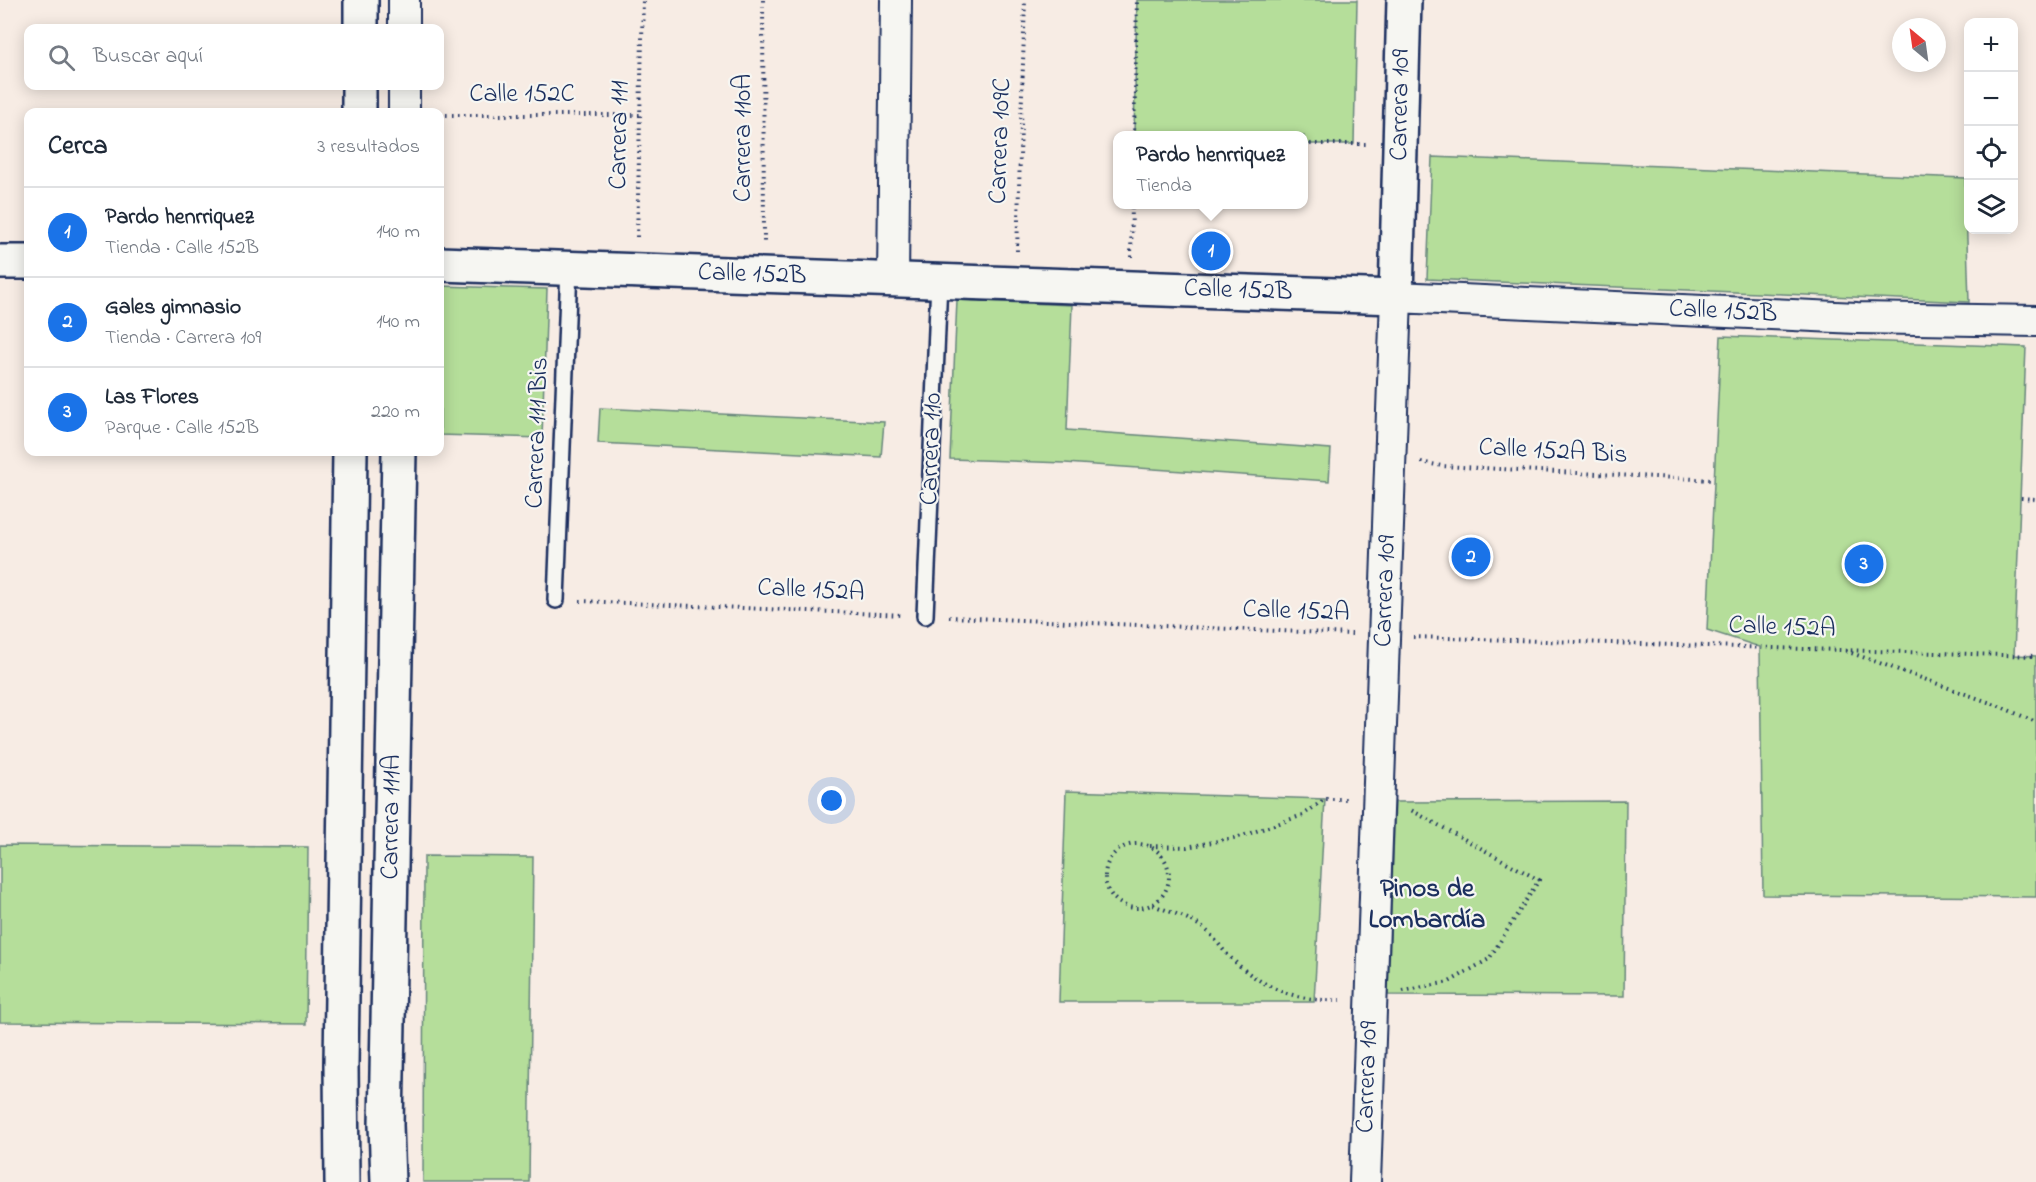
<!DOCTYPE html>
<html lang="es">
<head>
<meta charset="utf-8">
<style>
	:root { --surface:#fff; --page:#f6f6f7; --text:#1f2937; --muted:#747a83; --line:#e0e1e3; --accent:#1a73e8 }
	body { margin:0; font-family:"Indie Flower",sans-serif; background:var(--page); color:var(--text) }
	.controls { position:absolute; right:18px; top:18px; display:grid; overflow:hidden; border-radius:12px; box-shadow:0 3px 15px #0003 }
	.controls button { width:54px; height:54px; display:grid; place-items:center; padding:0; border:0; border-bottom:2px solid var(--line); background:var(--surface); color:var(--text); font:30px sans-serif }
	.compass { position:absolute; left:1892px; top:18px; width:54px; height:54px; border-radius:50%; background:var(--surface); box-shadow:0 3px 15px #0003; rotate:331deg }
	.you { position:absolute; left:832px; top:801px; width:21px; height:21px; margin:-15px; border:4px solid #fff; border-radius:50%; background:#1a73e8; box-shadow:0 0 0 9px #1a73e833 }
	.badge { display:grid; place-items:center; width:39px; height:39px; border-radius:50%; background:var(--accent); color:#fff; font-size:20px; font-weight:700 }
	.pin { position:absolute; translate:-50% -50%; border:3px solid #fff; box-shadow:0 2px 6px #0006 }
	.popup { position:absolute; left:1113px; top:131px; width:195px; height:78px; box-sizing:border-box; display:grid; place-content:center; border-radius:12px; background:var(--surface); filter:drop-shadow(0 2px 4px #0005); font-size:20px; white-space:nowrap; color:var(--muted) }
	.popup b { font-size:22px; color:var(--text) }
	.popup::after { content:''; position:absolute; left:50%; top:100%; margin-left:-12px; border:12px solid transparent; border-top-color:var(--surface) }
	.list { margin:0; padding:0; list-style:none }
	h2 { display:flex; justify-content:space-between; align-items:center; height:78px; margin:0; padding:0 24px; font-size:26px }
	h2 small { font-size:20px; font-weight:400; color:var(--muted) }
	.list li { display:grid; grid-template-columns:39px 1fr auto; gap:18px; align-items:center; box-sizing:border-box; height:90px; padding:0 24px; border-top:2px solid var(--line) }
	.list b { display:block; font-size:22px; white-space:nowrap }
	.list p { margin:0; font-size:20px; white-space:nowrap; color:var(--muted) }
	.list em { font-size:20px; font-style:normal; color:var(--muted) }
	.icon { flex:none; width:33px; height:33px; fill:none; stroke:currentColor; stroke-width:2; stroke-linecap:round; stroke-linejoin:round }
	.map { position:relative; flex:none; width:2036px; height:1182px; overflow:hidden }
	.search { position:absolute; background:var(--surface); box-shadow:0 3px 15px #0003; left:24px; top:24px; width:420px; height:66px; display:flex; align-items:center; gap:15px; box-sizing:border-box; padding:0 21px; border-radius:12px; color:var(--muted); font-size:22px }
	.panel { position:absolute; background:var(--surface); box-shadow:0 3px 15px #0003; left:24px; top:108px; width:420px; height:348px; border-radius:12px }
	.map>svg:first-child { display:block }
	.green { fill:#b5de9a; stroke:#68867c; stroke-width:1.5 }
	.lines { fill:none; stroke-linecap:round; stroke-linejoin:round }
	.service-casing { stroke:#1b2f5e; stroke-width:20 }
	.minor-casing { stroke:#1b2f5e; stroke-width:34 }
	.tertiary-casing { stroke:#1b2f5e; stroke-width:38 }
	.path { stroke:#1b2f5e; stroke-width:4; stroke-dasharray:1.5 4.5; stroke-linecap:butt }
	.service { stroke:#f6f6f2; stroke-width:15 }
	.minor { stroke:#f6f6f2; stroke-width:30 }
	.tertiary { stroke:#f6f6f2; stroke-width:33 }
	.labels { text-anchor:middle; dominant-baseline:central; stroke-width:4.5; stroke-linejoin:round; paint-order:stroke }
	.street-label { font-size:26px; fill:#1b2f5e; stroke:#f6f6f2 }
	.neighbourhood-label { font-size:27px; font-weight:bold; fill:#1b2f5e; stroke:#f6f6f2 }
</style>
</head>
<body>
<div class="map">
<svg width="2036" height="1182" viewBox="0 0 2036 1182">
	<rect width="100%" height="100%" fill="#f7ece4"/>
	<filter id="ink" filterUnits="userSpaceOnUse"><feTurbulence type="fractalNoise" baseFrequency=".0167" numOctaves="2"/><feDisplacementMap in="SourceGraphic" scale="12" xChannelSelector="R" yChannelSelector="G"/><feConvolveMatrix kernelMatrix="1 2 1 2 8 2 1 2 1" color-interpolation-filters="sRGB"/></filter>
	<g filter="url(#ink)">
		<path class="green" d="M1137 0H1357L1354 144H1304V136L1134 135Z
			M1432 157 1965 178 1969 302 1427 279Z
			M440 286 547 289 542 438 440 435Z
			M957 300 1072 305 1067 430 1331 449 1329 481 1065 463 950 459Z
			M1721 336 2026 347 2014 655 2036 656V897L1763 895 1760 647 1707 630Z
			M600 408 884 422 881 457 598 443Z
			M1066 791 1325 799 1314 1002H1059Z
			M1626 801 1624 996 1388 995 1395 802Z
			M0 845 308 847 306 1024 0 1022Z
			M424 856 533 857 529 1182H423Z"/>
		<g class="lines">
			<g class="service-casing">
				<path id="service" d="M556 600 569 268
					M925 616 939 281"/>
			</g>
			<g class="minor-casing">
				<path id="minor" d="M404 0V28
					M404 86V112
					M893 280 896 0
					M1365 1182 1396 297 1857 318 2036 321"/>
			</g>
			<g class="tertiary-casing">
				<path id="tertiary" d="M361 28V0
					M359 112V86
					M0 262H28
					M440 264 1396 297 1404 0
					M342 1182 341 1064 350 452
					M388 1182 386 1125 399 452"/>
			</g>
			<path class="path" d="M763 0 764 242
				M440 115H640
				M1134 136 1137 0
				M1304 144H1369
				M637 237 643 0
				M1017 251 1025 0
				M1131 257 1132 204
				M1421 462 1442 466 1714 480
				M2021 498 2036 499
				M580 601 902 615
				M949 617 1352 634
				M1413 637 2036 656
				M1846 651 1999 706 2036 722
				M1105 876a32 32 0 1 1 64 0a32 32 0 1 1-64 0Z
				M1150 846 1187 847 1239 837 1303 815 1325 799H1346
				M1153 905C1170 912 1188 917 1203 928 1213 935 1220 947 1228 955 1259 987 1296 1002 1340 1000
				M1403 991 1449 982 1489 959 1539 880 1409 809"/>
			<use href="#service" class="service"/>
			<use href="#minor" class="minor"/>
			<use href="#tertiary" class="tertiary"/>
		</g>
	</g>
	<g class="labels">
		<g class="street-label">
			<text x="522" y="95">Calle 152C</text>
			<text transform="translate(1401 105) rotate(-89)">Carrera 109</text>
			<text transform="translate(620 135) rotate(-89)">Carrera 111</text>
			<text transform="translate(744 138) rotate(-90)">Carrera 110A</text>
			<text transform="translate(1001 141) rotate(-88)">Carrera 109C</text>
			<text transform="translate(752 275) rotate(2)">Calle 152B</text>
			<text transform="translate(1238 291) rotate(2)">Calle 152B</text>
			<text transform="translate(1723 312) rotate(3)">Calle 152B</text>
			<text transform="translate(538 433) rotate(-88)">Carrera 111 Bis</text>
			<text transform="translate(932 449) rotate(-88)">Carrera 110</text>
			<text transform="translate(1553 452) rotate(3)">Calle 152A Bis</text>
			<text transform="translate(811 591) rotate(3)">Calle 152A</text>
			<text transform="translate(1386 591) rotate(-88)">Carrera 109</text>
			<text transform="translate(1296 612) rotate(2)">Calle 152A</text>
			<text transform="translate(1782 628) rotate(2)">Calle 152A</text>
			<text transform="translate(392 817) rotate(-89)">Carrera 111A</text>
			<text transform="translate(1368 1077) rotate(-88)">Carrera 109</text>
		</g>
		<g class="neighbourhood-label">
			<text x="1427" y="889">Pinos de<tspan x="1427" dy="31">Lombardía</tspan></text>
		</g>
	</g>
</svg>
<div class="controls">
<button>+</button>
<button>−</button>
<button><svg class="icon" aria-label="locate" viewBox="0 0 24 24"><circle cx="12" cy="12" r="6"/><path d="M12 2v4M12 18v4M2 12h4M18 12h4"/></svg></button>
<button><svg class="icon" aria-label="layers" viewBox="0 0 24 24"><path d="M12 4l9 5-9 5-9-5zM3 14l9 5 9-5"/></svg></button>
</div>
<svg class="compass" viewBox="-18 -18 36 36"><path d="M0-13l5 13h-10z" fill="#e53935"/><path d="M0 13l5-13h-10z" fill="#747a83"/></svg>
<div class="you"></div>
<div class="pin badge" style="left:1211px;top:251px">1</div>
<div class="popup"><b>Pardo henrriquez</b>Tienda</div>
<div class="pin badge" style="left:1471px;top:557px">2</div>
<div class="pin badge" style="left:1864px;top:564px">3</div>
<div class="search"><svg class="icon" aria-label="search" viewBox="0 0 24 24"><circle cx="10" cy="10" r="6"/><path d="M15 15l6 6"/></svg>Buscar aquí</div>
<section class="panel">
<h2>Cerca<small>3 resultados</small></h2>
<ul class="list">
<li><span class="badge">1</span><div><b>Pardo henrriquez</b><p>Tienda · Calle 152B</p></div><em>140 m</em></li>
<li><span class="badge">2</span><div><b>Gales gimnasio</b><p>Tienda · Carrera 109</p></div><em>140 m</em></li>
<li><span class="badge">3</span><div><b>Las Flores</b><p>Parque · Calle 152B</p></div><em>220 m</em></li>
</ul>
</section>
</div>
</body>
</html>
